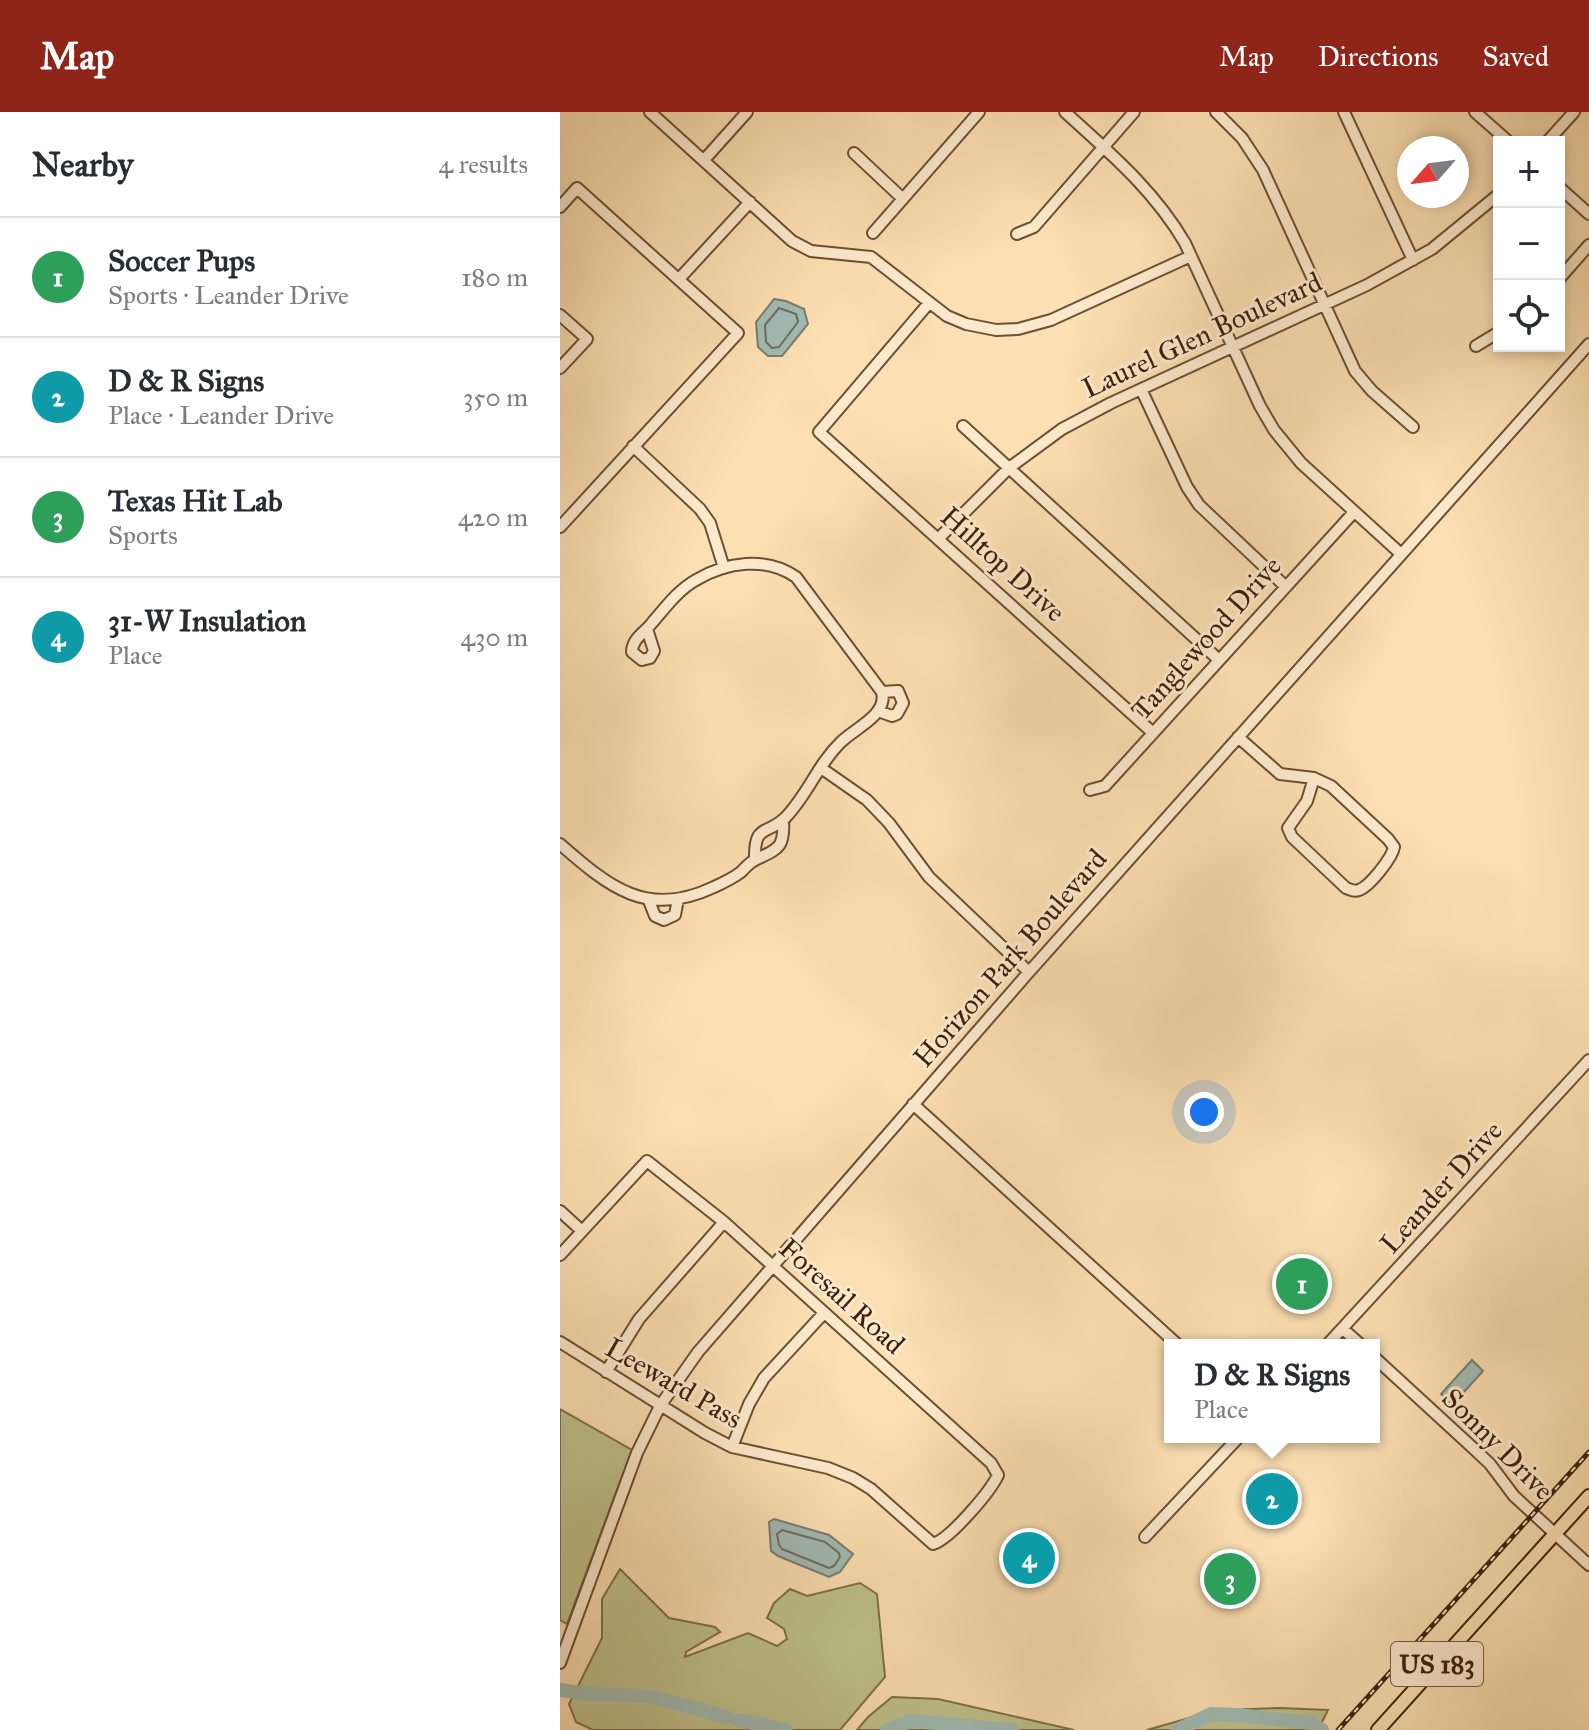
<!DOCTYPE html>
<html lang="en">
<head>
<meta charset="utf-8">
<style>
	:root { --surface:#fff; --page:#f7f7f7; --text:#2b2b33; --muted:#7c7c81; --line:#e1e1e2; --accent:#8f2418 }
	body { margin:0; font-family:"IM FELL Great Primer",serif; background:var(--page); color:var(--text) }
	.controls { position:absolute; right:24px; top:24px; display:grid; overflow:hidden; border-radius:0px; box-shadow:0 4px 12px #0003 }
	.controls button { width:72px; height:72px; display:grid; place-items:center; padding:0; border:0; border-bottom:2px solid var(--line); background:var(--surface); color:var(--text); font:40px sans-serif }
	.compass { position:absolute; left:837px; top:24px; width:72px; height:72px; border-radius:50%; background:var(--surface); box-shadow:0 4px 12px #0003; rotate:242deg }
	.you { position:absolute; left:644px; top:1000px; width:28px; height:28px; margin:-20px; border:6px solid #fff; border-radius:50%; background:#1a73e8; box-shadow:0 0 0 12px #1a73e833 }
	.badge { display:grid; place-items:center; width:52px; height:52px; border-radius:50%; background:var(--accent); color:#fff; font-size:26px; font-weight:700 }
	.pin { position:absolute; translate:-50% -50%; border:4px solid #fff; box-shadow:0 2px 8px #0006 }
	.popup { position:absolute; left:604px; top:1227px; width:216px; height:104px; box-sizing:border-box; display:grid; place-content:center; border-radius:0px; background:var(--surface); filter:drop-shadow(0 2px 6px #0005); font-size:26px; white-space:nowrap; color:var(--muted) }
	.popup b { font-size:30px; color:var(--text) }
	.popup::after { content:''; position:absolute; left:50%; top:100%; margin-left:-16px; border:16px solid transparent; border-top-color:var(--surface) }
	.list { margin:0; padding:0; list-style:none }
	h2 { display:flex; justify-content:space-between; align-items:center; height:104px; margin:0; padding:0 32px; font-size:34px }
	h2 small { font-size:26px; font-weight:400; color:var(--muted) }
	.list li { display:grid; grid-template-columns:52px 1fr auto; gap:24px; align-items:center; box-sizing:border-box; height:120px; padding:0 32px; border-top:2px solid var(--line) }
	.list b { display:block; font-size:30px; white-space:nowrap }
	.list p { margin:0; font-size:26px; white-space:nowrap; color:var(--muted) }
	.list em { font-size:26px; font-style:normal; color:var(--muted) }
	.icon { flex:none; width:44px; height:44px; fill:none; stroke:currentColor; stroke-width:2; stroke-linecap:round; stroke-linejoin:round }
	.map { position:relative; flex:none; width:1029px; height:1618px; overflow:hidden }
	header { display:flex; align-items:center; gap:48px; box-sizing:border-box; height:112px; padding:0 40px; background:var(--accent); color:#fff }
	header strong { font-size:38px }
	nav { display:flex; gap:44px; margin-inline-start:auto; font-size:28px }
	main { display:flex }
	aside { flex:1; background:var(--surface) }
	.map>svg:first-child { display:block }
	.green { fill:#bfc28c; stroke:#7e704a; stroke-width:2 }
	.water { fill:#a1bbb4; stroke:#797d70; stroke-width:2 }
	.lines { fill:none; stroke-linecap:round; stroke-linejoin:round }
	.shore { stroke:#6f6d5e; stroke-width:2 }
	.river { stroke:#a1bbb4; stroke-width:14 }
	.minor-casing { stroke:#6d4f33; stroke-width:14 }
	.major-casing { stroke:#3d1f09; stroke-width:16 }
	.minor { stroke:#fdeacd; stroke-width:10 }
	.major { stroke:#fcdfb2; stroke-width:12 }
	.rail-casing { stroke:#3d1f09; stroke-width:5 }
	.rail { stroke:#fdeacd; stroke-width:2; stroke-dasharray:6; stroke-linecap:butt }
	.labels { text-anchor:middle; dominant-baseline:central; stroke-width:6; stroke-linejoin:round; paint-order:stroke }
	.shield { fill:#fdeacd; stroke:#775c44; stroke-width:2 }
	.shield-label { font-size:26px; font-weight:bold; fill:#3d1f09 }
	.street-label { font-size:28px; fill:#3d1f09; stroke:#fdeacd }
</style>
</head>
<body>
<header>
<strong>Map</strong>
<nav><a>Map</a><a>Directions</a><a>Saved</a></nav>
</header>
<main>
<aside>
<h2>Nearby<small>4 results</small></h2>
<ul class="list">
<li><span class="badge" style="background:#2e9e5b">1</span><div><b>Soccer Pups</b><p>Sports · Leander Drive</p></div><em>180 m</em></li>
<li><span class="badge" style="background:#0f9aa8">2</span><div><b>D &amp; R Signs</b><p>Place · Leander Drive</p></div><em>350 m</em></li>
<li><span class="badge" style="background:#2e9e5b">3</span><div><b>Texas Hit Lab</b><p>Sports</p></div><em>420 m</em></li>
<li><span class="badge" style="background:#0f9aa8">4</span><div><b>31-W Insulation</b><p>Place</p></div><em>430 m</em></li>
</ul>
</aside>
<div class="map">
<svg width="1029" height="1618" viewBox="0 0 1029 1618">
	<rect width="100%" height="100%" fill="#fcdfb2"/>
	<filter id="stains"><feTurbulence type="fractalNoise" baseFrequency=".0025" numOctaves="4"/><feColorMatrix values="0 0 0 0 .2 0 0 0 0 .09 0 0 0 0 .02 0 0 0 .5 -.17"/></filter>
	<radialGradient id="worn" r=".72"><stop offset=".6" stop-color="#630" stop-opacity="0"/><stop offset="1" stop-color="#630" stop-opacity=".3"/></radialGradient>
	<path class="green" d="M0 1297 72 1338 7 1512 0 1508Z
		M60 1457 109 1506 155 1515 160 1520 126 1540 125 1545 188 1521 217 1534 227 1527 224 1517 207 1506 214 1491 230 1477 247 1484 300 1471 317 1482 325 1565 280 1618H33L16 1610 9 1592 42 1526V1487Z
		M332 1585 378 1587 514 1618H297L308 1605Z
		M720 1596 768 1598 758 1618H587L657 1598Z"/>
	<path class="water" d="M214 187 226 189 244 197 248 212 222 244H208L198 235 196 210Z
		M912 1248 923 1259 895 1290 890 1291 881 1282Z
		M214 1407 269 1423 293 1442 280 1460 269 1465 218 1444 211 1439 209 1410Z"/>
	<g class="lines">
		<path class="shore" d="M219 196 236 202 238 210 219 235 212 236 206 230 205 213Z
			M222 1418 265 1430 279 1441 280 1445 274 1454 269 1456 222 1437 219 1433 217 1422Z"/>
		<path class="river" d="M0 1578 28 1582 88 1584 167 1605
			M178 1608 226 1618
			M327 1618 352 1609 452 1618
			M617 1618 651 1602 678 1603 750 1611 762 1618"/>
		<g class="minor-casing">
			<path id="minor" d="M90 0 232 129 251 139 311 145 387 204 406 212 436 218 458 217 491 208 631 144
				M505 0C550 41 594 78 625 131L700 294 714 318 741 351 841 442
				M656 0 682 26 703 58 795 259 812 279 853 315
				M784 0 853 148
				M915 0 949 30
				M987 30 1014 0
				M294 41 343 87
				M144 48 187 0
				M999 75 1029 102
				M0 95 17 76 178 221 0 415
				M313 121 419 0
				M457 122 474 115 574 0
				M119 167 190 90
				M999 167 1029 133
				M369 191 259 320 592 620
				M0 203 27 227 0 256
				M916 234 939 220
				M581 277 627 375 639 393 726 475
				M403 314 659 548
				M73 334 140 397 150 411 164 456
				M379 426 449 356 502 317 551 291 807 173 872 137 939 82
				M87 517 94 539 90 546 82 548 72 540C72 527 84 521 92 511 105 496 118 478 136 468 166 450 206 444 236 465L322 580C328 603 295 616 281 630 258 652 247 684 225 706 206 724 194 711 195 748
				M318 599 332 604 337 602 343 591 338 579 322 580
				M678 625 720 662 754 666 747 689 728 716 732 725 786 776C792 778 793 780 799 778 810 774 832 746 834 735L828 727 771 674 754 666
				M261 656 307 688 329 711 369 765 469 860
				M530 678 545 674 794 400
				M0 732C49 775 87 807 154 775 163 771 173 766 181 760 185 756 190 750 195 748 217 737 225 737 223 708
				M89 789 95 804 104 808 115 803 118 787
				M353 992 618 1233
				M0 1099 22 1119
				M0 1143 87 1049 164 1110 431 1351 438 1363C430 1380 390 1427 373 1432L311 1377 293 1366 268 1356 172 1335 145 1321 0 1230
				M783 1217 801 1233
				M767 1233 1029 948
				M814 1245 913 1336 930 1352 954 1384 1029 1453
				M46 1260 79 1207 164 1110
				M172 1335 189 1292 204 1266 264 1201
				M585 1425 679 1325
				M0 1551 77 1341 100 1294 138 1240 469 860 1029 232"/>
		</g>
		<g class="major-casing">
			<path id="major" d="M818 1618 1029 1384"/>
		</g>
		<use href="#minor" class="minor"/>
		<use href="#major" class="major"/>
		<g class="rail-casing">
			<path id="rail" d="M778 1618 1029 1340"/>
		</g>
		<use href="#rail" class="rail"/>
	</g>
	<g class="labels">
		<rect class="shield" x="831" y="1530" width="92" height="44" rx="6"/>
		<g class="shield-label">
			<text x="877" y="1552">US 183</text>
		</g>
		<g class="street-label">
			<text transform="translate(642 223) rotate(-25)">Laurel Glen Boulevard</text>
			<text transform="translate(443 452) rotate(42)">Hilltop Drive</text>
			<text transform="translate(646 526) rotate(-48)">Tanglewood Drive</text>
			<text transform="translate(450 846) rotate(-49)">Horizon Park Boulevard</text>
			<text transform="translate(881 1075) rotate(-48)">Leander Drive</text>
			<text transform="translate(282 1184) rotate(42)">Foresail Road</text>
			<text transform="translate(114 1271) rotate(30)">Leeward Pass</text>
			<text transform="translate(938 1332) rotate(45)">Sonny Drive</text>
		</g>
	</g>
	<rect width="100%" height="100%" filter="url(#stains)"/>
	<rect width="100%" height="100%" fill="url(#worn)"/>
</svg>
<div class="controls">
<button>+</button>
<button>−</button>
<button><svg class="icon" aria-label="locate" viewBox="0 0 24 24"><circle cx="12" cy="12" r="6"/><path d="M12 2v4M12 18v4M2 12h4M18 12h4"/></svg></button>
</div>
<svg class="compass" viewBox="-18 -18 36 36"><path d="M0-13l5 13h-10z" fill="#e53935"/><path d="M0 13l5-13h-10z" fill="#7c7c81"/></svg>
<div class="you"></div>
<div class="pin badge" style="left:742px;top:1172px;background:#2e9e5b">1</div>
<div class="pin badge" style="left:712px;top:1387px;background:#0f9aa8">2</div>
<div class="popup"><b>D &amp; R Signs</b>Place</div>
<div class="pin badge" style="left:670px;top:1467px;background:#2e9e5b">3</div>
<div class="pin badge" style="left:469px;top:1446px;background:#0f9aa8">4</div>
</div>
</main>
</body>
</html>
